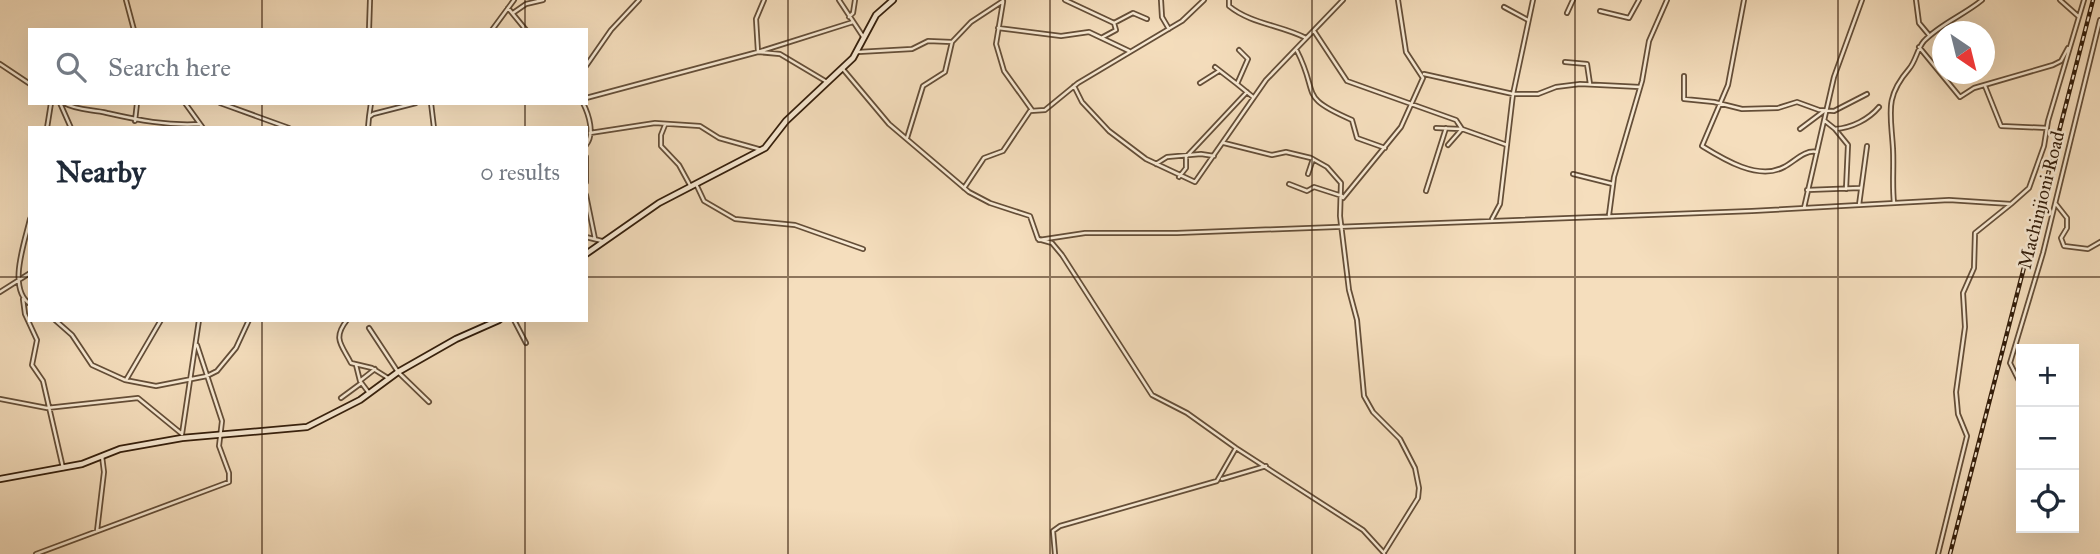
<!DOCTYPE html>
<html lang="en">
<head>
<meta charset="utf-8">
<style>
	:root { --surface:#fff; --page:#f6f6f7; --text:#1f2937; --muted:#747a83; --line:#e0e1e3 }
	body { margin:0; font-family:"IM FELL Great Primer",serif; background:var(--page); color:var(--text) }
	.controls { position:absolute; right:21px; bottom:21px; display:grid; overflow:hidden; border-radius:0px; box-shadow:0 7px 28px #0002 }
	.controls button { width:63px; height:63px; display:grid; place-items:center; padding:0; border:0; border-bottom:2px solid var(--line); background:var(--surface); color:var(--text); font:35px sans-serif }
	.compass { position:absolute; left:1932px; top:21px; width:63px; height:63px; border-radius:50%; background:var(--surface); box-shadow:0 7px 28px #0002; rotate:145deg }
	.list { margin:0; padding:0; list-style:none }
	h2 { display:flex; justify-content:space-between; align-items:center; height:91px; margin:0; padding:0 28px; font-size:30px }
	h2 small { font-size:23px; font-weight:400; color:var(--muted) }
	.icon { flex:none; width:38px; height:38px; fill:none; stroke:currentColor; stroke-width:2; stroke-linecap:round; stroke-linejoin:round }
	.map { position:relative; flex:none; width:2100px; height:554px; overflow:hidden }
	.search { position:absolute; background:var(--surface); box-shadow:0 7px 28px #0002; left:28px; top:28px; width:560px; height:77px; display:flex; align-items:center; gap:18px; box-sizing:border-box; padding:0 24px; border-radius:0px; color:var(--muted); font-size:26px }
	.panel { position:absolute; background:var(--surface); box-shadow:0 7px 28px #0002; left:28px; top:126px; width:560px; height:196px; border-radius:0px }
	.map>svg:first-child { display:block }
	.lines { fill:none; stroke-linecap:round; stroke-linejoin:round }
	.street-casing { stroke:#644e38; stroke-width:6 }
	.secondary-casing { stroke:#341e0b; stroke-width:8 }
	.street { stroke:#f8ead4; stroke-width:2.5 }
	.secondary { stroke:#f8ead4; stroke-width:4.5 }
	.rail-casing { stroke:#341e0b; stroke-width:4.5 }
	.rail { stroke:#f8ead4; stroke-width:2; stroke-dasharray:5; stroke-linecap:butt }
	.grid { fill:none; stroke:#341e0b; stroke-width:2; stroke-opacity:0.55 }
	.labels { text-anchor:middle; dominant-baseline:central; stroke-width:5; stroke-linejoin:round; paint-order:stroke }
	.street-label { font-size:19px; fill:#341e0b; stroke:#f8ead4 }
</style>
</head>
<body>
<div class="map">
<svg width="2100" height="554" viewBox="0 0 2100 554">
	<rect width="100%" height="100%" fill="#f5debd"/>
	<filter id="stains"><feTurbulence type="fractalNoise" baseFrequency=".00286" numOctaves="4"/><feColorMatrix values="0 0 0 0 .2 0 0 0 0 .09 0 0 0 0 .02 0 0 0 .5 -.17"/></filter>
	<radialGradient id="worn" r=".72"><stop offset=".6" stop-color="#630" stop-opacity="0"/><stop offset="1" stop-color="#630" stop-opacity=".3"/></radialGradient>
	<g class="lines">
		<g class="street-casing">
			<path id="street" d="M126 0 134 30
				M764 0 756 19 758 52 853 22
				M839 0 864 38
				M1065 0 1114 23 1116 30 1103 37
				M1161 0 1162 17 1169 29
				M1229 0V6C1251 24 1281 25 1306 38
				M1744 0 1728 85 1702 146C1723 159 1758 181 1784 167 1794 162 1805 149 1817 152
				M1916 0 1919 23 1929 35
				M2060 0 2078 16
				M1003 2 996 44 1004 71 1032 110
				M1504 7 1528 20
				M508 8 526 30
				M1600 11 1629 18 1639 0
				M513 13 526 4 543 0
				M1567 13 1573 0
				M849 17 853 13 855 0
				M1114 23 1133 13 1147 19
				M998 28 1061 36 1089 32 1129 51
				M369 30 370 0
				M492 30 514 0
				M1314 31 1347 81 1456 120 1462 129
				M1919 47 1960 97 1974 88 2053 65 2061 61 2068 48
				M1239 50 1248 59 1237 84 1253 97
				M1297 51C1320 96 1297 96 1352 120L1357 138 1385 148
				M858 52 912 49 928 41 952 42 971 22 1003 1
				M1565 62 1587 64 1590 84
				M0 64 30 84
				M586 66 611 30 639 0
				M1215 67 1237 84
				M842 68 889 124 969 192 990 203 1030 216 1038 239 1052 243 1062 255 1152 395 1187 413 1236 448 1363 530 1384 553
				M1424 74 1513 94H1538L1556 87 1580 84 1640 87
				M1684 76V99L1714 102 1742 109 1778 108 1797 102 1819 110 1834 111 1867 94
				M1200 83 1219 71
				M1074 86 1082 102 1109 131 1146 159 1195 182 1266 80 1343 0
				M1985 86 2001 126 2047 128
				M586 98 758 52 780 54 827 82
				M60 103 71 128
				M64 103C78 111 92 109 107 113 138 120 167 126 200 124
				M185 103 203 128
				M220 103 289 128
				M431 103 434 128
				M583 103C589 115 595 134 586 145
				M369 117 371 103
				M135 121 137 103
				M1825 121 1835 129C1852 128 1869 119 1879 107
				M665 125 661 135V146L679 165 691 187
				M47 128 51 103
				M368 128 369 117 373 114 416 103
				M1436 128 1461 129
				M1800 129 1824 111
				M1835 129 1848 145 1846 189
				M590 133 655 123 700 126 719 138 762 150
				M907 138 923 86 945 72 952 42
				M1224 143 1272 155 1286 152 1311 158 1327 167 1341 183 1340 216 1349 290 1357 320 1364 396 1373 412 1400 439 1415 468 1419 488 1418 498 1385 551
				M1448 145 1462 129 1507 145
				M586 157V182
				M1156 164 1167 157 1201 154 1214 156
				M1308 174 1313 159
				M1573 174 1613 184
				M1179 177 1186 168V157L1247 92
				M696 184 704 201 735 219 795 225 863 249
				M1289 184 1307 191 1314 187 1342 196
				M964 188 984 158 1003 151 1030 111 1045 110 1078 83 1182 21 1204 0
				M1807 190 1860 188
				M1426 191 1446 128
				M586 195 595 239
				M1343 198 1401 127 1423 78 1406 52 1398 0
				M1894 203C1892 184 1894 168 1893 149 1891 113 1884 98 1909 69 1916 61 1917 49 1924 41 1940 24 1964 15 1982 0
				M2056 204 2067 218V228L2061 238 2064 246 2088 249 2100 242
				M1859 205 1867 146
				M1804 208 1834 77 1862 0
				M1609 215 1614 177 1642 81 1649 41 1667 0
				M30 219C25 242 7 288 30 304
				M1492 219 1500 204 1513 94 1533 0
				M586 237 602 241
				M1039 240 1085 233H1177L1752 211 1949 200 2011 204 2029 188 2044 146 2048 121 2084 0
				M0 292 30 273
				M23 299 25 314 37 340 32 365 43 381 63 468
				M55 320 72 335 92 365 125 380 156 386 207 376 217 371 236 348 249 320
				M347 320C332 339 342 345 351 363L372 368 388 378
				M514 320 526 343
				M369 328 398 372 429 402
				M356 365 360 381 369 393
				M126 380 161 320
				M361 380 375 369
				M2020 383 2010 363 2043 253 2100 20
				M341 398 360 384
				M0 399 47 408 138 398 182 434
				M182 434 199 320
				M1222 479 1266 466
				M97 531 104 472 102 456
				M36 554 229 482V473L219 446 222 421 197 345
				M1055 554 1053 531 1060 526 1217 481 1236 448
				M1938 554 1967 436 1958 414 1956 392 1965 327 1963 293 1974 268 1975 233 2011 204"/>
		</g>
		<g class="secondary-casing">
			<path id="secondary" d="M586 254 659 203 765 148 786 121 853 58 876 15 893 0
				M0 479 82 464 120 449 182 438 307 427 360 400 398 372 456 339 499 320"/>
		</g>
		<use href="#street" class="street"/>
		<use href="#secondary" class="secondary"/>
		<g class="rail-casing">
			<path id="rail" d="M1950 554 2093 0"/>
		</g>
		<use href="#rail" class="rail"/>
	</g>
	<path class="grid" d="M262 0V30M525 0V30M788 0V554M1050 0V554M1312 0V554M1575 0V554M1838 0V554M262 103V128M525 103V128M0 277H30M586 277H2100M262 320V554M525 320V554"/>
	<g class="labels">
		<g class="street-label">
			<text transform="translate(2041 200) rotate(-76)">Machinjioni Road</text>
		</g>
	</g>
	<rect width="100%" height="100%" filter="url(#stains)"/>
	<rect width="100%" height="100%" fill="url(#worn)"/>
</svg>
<div class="controls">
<button>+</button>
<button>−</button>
<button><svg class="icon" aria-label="locate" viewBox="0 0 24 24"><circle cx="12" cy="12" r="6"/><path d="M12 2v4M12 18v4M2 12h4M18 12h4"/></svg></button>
</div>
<svg class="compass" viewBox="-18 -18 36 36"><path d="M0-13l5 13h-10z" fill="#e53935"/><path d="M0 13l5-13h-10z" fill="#747a83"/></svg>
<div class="search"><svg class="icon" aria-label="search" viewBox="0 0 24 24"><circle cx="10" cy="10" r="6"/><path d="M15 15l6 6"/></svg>Search here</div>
<section class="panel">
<h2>Nearby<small>0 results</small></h2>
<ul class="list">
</ul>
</section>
</div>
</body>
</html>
